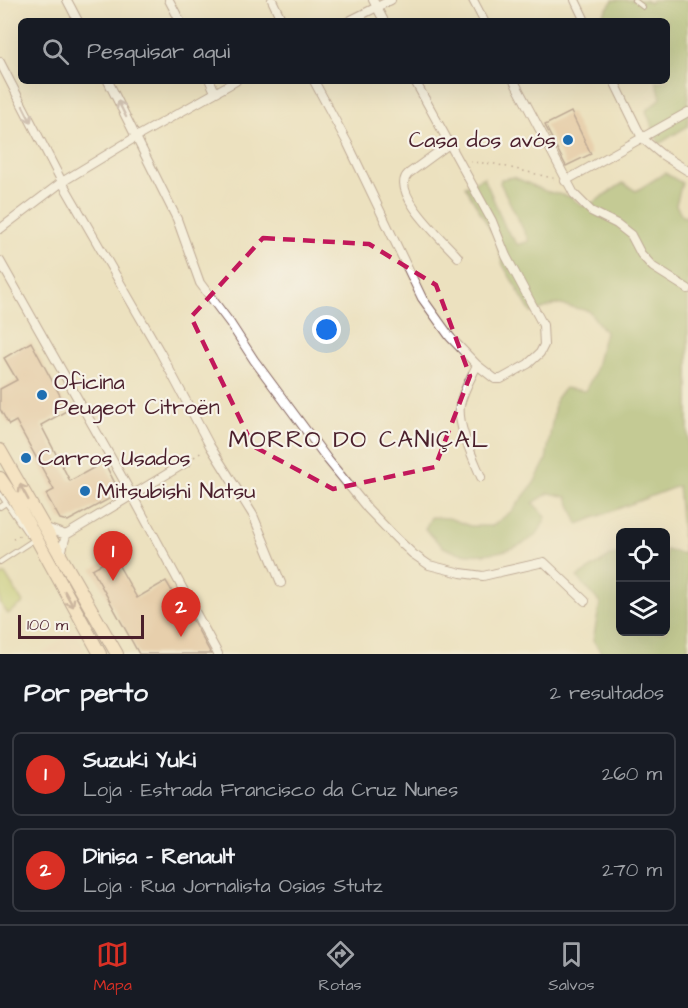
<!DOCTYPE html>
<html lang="pt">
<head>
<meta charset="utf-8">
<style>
	:root { --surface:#171b24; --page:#20242c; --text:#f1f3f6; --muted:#9ea1a6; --line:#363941; --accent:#d93025 }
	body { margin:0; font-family:"Architects Daughter",sans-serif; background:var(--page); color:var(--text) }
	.controls { position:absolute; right:18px; bottom:18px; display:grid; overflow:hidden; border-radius:9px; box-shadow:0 6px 24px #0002 }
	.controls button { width:54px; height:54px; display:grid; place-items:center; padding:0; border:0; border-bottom:2px solid var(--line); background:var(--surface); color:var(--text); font:30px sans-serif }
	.scale { position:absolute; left:18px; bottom:15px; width:126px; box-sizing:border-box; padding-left:6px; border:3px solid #4a1f2b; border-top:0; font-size:16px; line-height:21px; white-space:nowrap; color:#4a1f2b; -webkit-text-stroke:4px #f7f3e8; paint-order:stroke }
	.you { position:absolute; left:327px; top:330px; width:21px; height:21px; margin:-15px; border:4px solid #fff; border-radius:50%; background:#1a73e8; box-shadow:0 0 0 9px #1a73e833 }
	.badge { display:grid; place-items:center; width:39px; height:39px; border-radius:50%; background:var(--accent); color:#fff; font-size:20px; font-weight:700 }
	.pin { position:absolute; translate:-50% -50px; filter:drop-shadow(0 2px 3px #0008) }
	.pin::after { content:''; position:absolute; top:32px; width:21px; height:18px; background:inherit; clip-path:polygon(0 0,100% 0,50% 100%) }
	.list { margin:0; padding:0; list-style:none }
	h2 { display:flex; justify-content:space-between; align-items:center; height:78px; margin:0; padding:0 24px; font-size:26px }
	h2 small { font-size:20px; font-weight:400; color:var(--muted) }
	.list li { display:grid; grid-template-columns:39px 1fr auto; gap:18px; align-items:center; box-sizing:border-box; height:84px; margin:0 12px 12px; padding:0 12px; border:2px solid var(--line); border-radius:9px }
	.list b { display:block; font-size:22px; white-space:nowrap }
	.list p { margin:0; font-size:20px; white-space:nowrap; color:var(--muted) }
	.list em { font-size:20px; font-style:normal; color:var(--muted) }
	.icon { flex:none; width:33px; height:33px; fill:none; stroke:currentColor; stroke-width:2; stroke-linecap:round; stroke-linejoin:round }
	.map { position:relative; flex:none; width:688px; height:654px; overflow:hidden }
	.search { position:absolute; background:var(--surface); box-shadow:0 6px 24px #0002; left:18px; right:18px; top:18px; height:66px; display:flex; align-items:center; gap:15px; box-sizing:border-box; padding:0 21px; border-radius:9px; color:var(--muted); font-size:22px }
	.sheet { height:270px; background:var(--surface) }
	nav { display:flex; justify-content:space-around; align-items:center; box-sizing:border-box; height:84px; border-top:2px solid var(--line); background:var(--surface); font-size:16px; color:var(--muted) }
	nav a { display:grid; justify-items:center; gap:3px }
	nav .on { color:var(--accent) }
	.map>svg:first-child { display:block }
	.built { fill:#eed7bb }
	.green { fill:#b9c96c; stroke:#82744c; stroke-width:1.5 }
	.forest { fill:#92ad60; stroke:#6e6646; stroke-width:1.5 }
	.building { fill:#e1b996 }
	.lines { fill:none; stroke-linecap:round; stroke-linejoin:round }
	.service-casing { stroke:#83635f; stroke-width:6 }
	.minor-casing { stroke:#83635f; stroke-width:10 }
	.secondary-casing { stroke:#83635f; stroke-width:14 }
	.path { stroke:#83635f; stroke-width:1.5; stroke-dasharray:1.5 4.5; stroke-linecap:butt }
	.service { stroke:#fff; stroke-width:4 }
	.minor { stroke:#fff; stroke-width:8 }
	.secondary { stroke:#fee5c5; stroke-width:12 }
	.oneway { stroke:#ae9aa0 }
	.oneway2 { stroke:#a48278 }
	.marked { fill:none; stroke:#c2185b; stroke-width:4.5; stroke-dasharray:12 8; stroke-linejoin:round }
	.poi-dot { fill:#1f6fb2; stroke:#f7f3e8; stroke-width:2 }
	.labels { text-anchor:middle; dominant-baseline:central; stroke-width:4.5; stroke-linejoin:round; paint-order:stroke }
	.poi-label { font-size:22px; fill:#4a1f2b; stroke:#f7f3e8; text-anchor:start }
	.neighbourhood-label { font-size:24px; letter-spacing:1.5px; fill:#4a1f2b; stroke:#f7f3e8 }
</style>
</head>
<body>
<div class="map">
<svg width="688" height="654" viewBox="0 0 688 654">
	<rect width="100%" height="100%" fill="#f7f3e8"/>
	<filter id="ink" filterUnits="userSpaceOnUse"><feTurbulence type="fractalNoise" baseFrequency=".0167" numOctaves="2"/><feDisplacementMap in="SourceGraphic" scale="12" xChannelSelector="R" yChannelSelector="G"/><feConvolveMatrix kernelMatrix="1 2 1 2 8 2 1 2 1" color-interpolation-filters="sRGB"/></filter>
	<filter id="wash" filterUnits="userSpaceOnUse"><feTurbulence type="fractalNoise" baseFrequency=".008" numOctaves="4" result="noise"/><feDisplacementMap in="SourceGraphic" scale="24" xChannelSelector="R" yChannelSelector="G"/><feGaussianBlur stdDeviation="1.35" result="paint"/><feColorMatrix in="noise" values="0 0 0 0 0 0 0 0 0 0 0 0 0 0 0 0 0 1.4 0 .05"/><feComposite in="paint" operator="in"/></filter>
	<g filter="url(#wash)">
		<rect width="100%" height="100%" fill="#ece1bf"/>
		<path class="built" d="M74 631 87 654H40Z"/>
		<path class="green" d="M5 574 23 603 8 614 0 603V577Z"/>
		<path class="forest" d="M613 0H645L650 3 652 0H688V126L659 144 646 111 661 98 656 81H667V21H592L601 17Z
			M665 173 682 183 676 205 683 217 688 216V654H602L593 640 600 603 577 577 614 554H620V632H666V550L684 554 678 486 578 524 567 497 549 493 533 503 546 517C543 523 540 532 535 536 512 554 471 560 445 548 438 544 431 534 425 529L431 517 449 518 470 526H492L513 510 534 483 546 460 556 398 565 388 585 391 594 374 605 332 589 311 556 304 531 313 503 265 496 239 465 186 484 177 506 229 518 245 529 241 500 183 501 179 514 177 545 191 571 197 581 206 591 204 623 183 636 191Z"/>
		<g id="blocks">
			<path class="building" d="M571 112 591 154 566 166 545 125Z
				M31 342 68 410 41 425 70 481 104 462 120 493 68 521 60 519 46 494 54 490 16 421 9 425 0 409V389L17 380 4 358Z
				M114 557 137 598 166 581 189 620 192 619 211 654H139L92 569Z"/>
		</g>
	</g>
	<g filter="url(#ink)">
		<use href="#blocks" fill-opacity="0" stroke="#83635f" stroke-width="1.5"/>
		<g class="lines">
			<g class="service-casing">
				<path id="service" d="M634 0 643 7
					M0 494 28 535
					M0 507 6 503
					M0 562 32 541"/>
			</g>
			<g class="minor-casing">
				<path id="minor" d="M67 0 78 21
					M169 0 180 21
					M272 0 282 21
					M373 0 384 21
					M473 0 484 21
					M575 0 585 21
					M349 21 391 0
					M0 62 62 182 160 352 210 446 253 515 281 583
					M108 81 177 219 200 283 230 323 254 360 328 460 368 509 396 538 413 554 429 565 461 573 483 576 544 562 585 601
					M210 81 215 92
					M314 81 348 144 422 298 450 337 477 365 495 379H501L528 364 540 353 544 345 543 325 506 256 492 221 415 81
					M514 81 574 194 591 211 617 224 631 235 641 254 653 267 688 289
					M614 81 642 138 661 154 688 171
					M449 144 408 174C389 192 445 242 458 257
					M565 181 688 112
					M0 229 62 182 136 137 236 81
					M0 261 132 495 218 654
					M477 365C471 378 463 391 460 405 457 426 473 457 481 477
					M46 528 66 535 61 554
					M66 535 187 462"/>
			</g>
			<g class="secondary-casing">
				<path id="secondary" d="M0 450 117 654
					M0 478 15 500 100 654"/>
			</g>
			<path class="path" d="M470 162 495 164 556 179
				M194 457 202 452
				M13 539 20 535"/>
			<use href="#service" class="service"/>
			<use href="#minor" class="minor"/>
			<use href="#secondary" class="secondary"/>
		</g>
		<defs><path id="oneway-shaft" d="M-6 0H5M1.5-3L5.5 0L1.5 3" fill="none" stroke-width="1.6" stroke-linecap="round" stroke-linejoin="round" transform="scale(1.5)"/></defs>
		<g class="oneway">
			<use href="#oneway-shaft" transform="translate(122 109) rotate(-117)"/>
			<use href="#oneway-shaft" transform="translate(27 114) rotate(63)"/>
		</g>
		<g class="oneway2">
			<use href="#oneway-shaft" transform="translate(24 492) rotate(-119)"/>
			<use href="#oneway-shaft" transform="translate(69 599) rotate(61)"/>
		</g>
	</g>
	<path d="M0 0H688V654H0ZM263 238 369 244 436 285 470 376 435 467 333 489 253 446 191 317Z" fill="#ece1bf" fill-opacity=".55" fill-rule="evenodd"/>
	<path class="marked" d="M263 238 369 244 436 285 470 376 435 467 333 489 253 446 191 317Z"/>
	<g class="poi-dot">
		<circle cx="568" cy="140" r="6"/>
		<circle cx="42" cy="395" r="6"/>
		<circle cx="26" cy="458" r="6"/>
		<circle cx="85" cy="491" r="6"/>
	</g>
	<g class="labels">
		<g class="poi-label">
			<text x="556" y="140" text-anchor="end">Casa dos avós</text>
			<text x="54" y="382">Oficina<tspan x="54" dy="25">Peugeot Citroën</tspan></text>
			<text x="38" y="458">Carros Usados</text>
			<text x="97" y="491">Mitsubishi Natsu</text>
		</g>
		<g class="neighbourhood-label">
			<text x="359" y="440">MORRO DO CANIÇAL</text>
		</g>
	</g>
</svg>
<div class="controls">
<button><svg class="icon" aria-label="locate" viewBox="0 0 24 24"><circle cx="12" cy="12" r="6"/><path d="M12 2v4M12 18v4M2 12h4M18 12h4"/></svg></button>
<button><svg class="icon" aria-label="layers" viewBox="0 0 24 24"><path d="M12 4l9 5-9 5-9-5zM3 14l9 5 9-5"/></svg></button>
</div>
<div class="scale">100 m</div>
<div class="you"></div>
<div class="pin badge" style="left:113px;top:581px">1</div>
<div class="pin badge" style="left:181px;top:637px">2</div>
<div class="search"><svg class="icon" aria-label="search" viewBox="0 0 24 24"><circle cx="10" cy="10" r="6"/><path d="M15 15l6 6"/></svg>Pesquisar aqui</div>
</div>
<section class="sheet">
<h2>Por perto<small>2 resultados</small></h2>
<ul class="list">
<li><span class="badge">1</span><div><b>Suzuki Yuki</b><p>Loja · Estrada Francisco da Cruz Nunes</p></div><em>260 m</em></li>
<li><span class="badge">2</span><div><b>Dinisa - Renault</b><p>Loja · Rua Jornalista Osias Stutz</p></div><em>270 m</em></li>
</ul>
</section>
<nav>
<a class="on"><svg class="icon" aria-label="map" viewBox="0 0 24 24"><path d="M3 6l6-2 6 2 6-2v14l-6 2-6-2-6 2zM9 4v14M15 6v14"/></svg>Mapa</a>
<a><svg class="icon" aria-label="directions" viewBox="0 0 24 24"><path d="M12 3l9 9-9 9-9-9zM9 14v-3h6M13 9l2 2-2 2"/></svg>Rotas</a>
<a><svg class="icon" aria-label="saved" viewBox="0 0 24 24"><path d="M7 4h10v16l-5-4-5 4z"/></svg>Salvos</a>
</nav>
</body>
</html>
